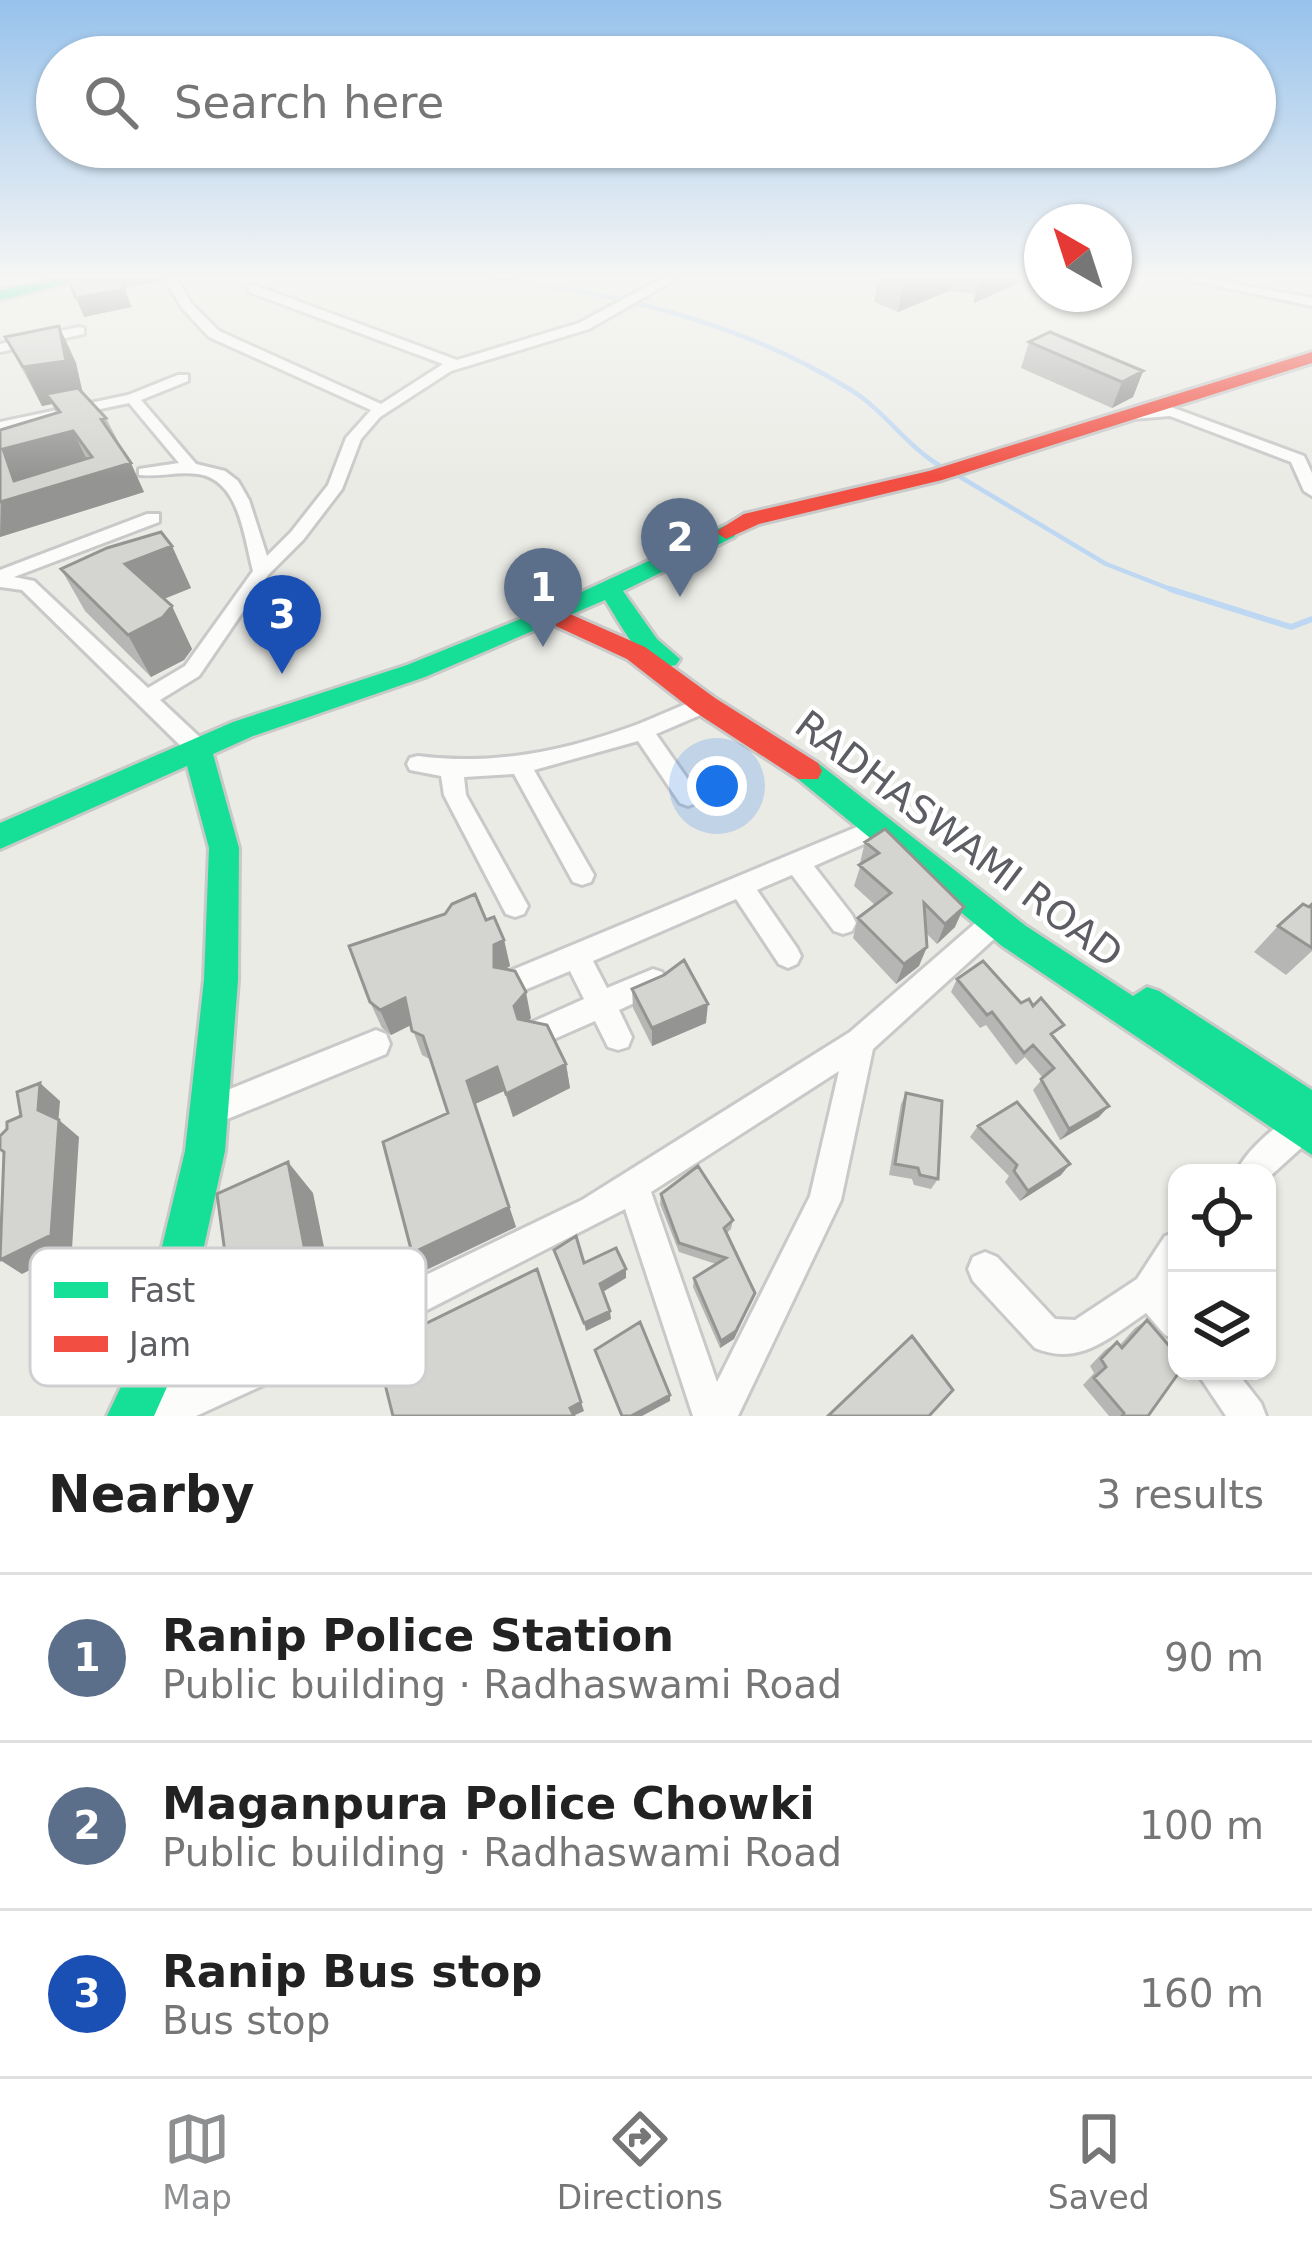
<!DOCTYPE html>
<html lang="en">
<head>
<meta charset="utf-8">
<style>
	:root { --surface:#fff; --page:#f6f6f6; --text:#222; --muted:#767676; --line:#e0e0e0; --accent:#8e8f91 }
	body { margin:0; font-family:"DejaVu Sans",sans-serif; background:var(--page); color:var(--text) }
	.controls { position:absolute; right:36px; bottom:36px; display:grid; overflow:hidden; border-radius:24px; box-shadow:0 3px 9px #0004 }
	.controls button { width:108px; height:108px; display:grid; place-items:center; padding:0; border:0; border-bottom:3px solid var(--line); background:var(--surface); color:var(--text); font:60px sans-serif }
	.compass { position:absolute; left:1024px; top:204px; width:108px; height:108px; border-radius:50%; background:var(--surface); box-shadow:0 3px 9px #0004; rotate:321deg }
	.you { position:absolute; left:717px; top:786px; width:42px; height:42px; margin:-30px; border:9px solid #fff; border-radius:50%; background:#1a73e8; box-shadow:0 0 0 18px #1a73e833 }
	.badge { display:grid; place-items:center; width:78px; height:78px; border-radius:50%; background:var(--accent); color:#fff; font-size:39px; font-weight:700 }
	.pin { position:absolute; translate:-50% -99px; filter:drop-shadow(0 3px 6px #0008) }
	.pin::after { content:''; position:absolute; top:63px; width:42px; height:36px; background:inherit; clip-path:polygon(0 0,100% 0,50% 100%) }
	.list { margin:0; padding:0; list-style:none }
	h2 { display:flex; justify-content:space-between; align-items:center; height:156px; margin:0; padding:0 48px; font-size:51px }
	h2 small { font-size:39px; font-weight:400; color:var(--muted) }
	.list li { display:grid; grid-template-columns:78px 1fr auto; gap:36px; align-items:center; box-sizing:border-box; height:168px; padding:0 48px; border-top:3px solid var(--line) }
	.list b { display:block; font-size:45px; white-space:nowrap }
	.list p { margin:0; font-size:39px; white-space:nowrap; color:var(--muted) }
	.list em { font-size:39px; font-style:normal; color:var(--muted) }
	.icon { flex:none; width:66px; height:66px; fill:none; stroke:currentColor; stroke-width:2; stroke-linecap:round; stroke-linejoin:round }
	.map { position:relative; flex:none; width:1312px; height:1416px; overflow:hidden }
	.search { position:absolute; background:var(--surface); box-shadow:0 3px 9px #0004; left:36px; right:36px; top:36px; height:132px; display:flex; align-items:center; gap:30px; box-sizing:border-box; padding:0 42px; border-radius:66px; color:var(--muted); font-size:45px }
	.sheet { height:660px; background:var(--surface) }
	nav { display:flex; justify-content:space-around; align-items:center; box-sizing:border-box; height:168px; border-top:3px solid var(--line); background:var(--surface); font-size:33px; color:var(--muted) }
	nav a { display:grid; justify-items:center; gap:6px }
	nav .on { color:var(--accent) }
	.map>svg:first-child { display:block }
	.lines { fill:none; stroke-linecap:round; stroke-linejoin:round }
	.stream-far1 { stroke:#bed7f2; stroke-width:4.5 }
	.stream { stroke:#bed7f2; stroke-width:6 }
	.street-casing { stroke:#c8c9c8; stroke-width:6 }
	.fast-casing { stroke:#c9c9c9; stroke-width:6 }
	.jam-casing { stroke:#c9c9c9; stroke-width:6 }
	.street { fill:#fcfcfb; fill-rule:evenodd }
	.fast { fill:#16e098; fill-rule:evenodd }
	.jam { fill:#f24e42; fill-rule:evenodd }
	.wall { fill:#b6b6b4 }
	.shaded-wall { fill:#949492 }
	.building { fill:#d4d4d1; stroke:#949492; stroke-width:3; fill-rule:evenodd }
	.labels { text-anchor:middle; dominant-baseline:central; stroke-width:9; stroke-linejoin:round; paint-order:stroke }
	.street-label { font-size:39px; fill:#5c5e63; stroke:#fff }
	.key { fill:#fff; stroke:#cecfd0; stroke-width:3 }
	.key-label { font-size:33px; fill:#5c5e63 }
</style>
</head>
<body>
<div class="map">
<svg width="1312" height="1416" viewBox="0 0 1312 1416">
	<rect width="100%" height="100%" fill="#ebebe6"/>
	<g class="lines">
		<path class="stream-far1" d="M493 279C617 292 744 323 851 390 885 411 907 447 942 467
			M957 475 1106 564 1178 592"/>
		<path class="stream" d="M1170 589 1291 627 1312 619"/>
		<g class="street-casing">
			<path id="street" d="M165 279H177L191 303 219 331 381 404 443 364 249 292V286H257L457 360 579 323 661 279H676L589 329 451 371 380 417 361 439 342 489 303 540 268 575 199 676 160 700 205 742 208 748 205 754H189L22 590 0 587V570L147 514H159V522L14 577 34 581 148 688 185 666 253 571C244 538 240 480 198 474 179 471 159 477 139 475V469L179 463 129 403 0 430V422L128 395 178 375H188V381L141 400 196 464 225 471 238 481 249 500 267 556 291 532 328 485 346 438 371 410 209 337 182 308Z
				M1185 279H1209L1312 298V306Z
				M79 327 84 328V334L0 352V344Z
				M1171 407 1304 456 1312 473V496L1304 491 1291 462 1170 416 1133 419 1126 415 1133 411Z
				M705 697 712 700 715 705 712 710 656 734 696 791 699 797 696 803 688 806 680 803 638 741 534 770 594 875 591 882 582 885 573 882 514 774 464 777 466 795 528 906 524 914 515 917 506 914 444 795 441 776 410 770 407 764 410 758 418 756C493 766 565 751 636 725 659 716 681 705 705 697Z
				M881 817 889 819 893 826 889 833 814 866 852 915 856 923 852 931 843 934 834 931 792 875 757 890 797 948 801 956 797 964 788 968 779 964 736 899 593 961 607 988 653 969 662 972 666 981 662 990 619 1010 632 1037 628 1047 618 1050 608 1047 595 1021 538 1046 528 1042 524 1033 528 1024 584 999 570 971 515 994 505 991 502 982 505 973Z
				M996 910 1005 913 1009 921 1005 929 873 1049 841 1200 738 1416H693L625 1209 423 1312 196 1416H140L126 1411 121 1398 126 1385 139 1380 183 1385 399 1288 582 1200 850 1032 987 913ZM839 1071 810 1196 717 1382 651 1192Z
				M376 1030 386 1034 390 1044 386 1054 208 1127 198 1122 193 1112 198 1102Z
				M1300 1113 1311 1117V1139L1267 1179V1173H1236C1245 1151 1278 1122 1300 1113Z
				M1177 1232V1278L1170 1289 1177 1297V1340L1165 1335 1146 1313C1110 1337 1080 1367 1035 1348L973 1281 968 1269 973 1257 985 1252 997 1257 1055 1319 1075 1320 1137 1279 1165 1236Z
				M1196 1371H1236L1261 1403 1266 1416H1226Z"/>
		</g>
		<g class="fast-casing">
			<path id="fast" d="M56 279H86L0 300V290Z
				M726 525 737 532 734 537 623 591 657 639 680 659 676 665C642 673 621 624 605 600L425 677 253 736 213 754 239 848 238 980 225 1151 179 1360 154 1416H107L136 1355 185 1151 204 980 209 848 187 766 0 849V823L233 722 407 665 545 609Z
				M808 760 818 763 1026 926 1133 996 1147 987 1159 991 1312 1090V1155L1002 946 798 779 794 771 798 763Z"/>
		</g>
		<g class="jam-casing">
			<path id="jam" d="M1312 352V363L942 480 759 524 726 539 715 532 744 514 929 471Z
				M554 607 645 647 715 698 818 763 822 771 818 779H798L695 712 627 659 545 621 542 615Z"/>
		</g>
		<use href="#street" class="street"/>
		<use href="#fast" class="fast"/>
		<use href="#jam" class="jam"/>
	</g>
	<path class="wall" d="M878 279H1021L1020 282 974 303V294L949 291 898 312 874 302Z
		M59 326 76 363 83 393 106 418 144 492 0 537V430L56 413 52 404 42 406 5 337Z
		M1029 342 1143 371 1133 397 1112 408 1021 368Z
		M172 546 191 588 164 599 192 649 184 660 151 677 85 611 61 569Z
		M885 829 955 927 937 944 926 933 919 966 896 984 853 938 858 918 875 905 854 886 861 864 860 863 865 842Z
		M1309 907 1312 951 1286 975 1254 952 1278 926Z
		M486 920 504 940 510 966 505 969 531 1018 528 1021 566 1064 570 1088 513 1117 504 1091 475 1104 516 1227 424 1271 412 1253 448 1113 431 1060 422 1055 411 1025 391 1035 382 1028 370 1002Z
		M957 979 1054 1038 1099 1117 1060 1140 1033 1090 1043 1078 1025 1057 1016 1065 986 1025 980 1028 951 992Z
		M632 989 706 1023 652 1046 633 1008Z
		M906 1093 938 1179 931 1189 914 1185 912 1179 889 1175 901 1104Z
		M978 1126 1061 1175 1020 1201 1005 1182 1009 1176 970 1137Z
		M661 1194 733 1220 731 1229 727 1233 755 1293 734 1339 720 1348 693 1287 694 1278 716 1264 679 1252 660 1204Z
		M1147 1320 1148 1416H1109L1083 1385 1094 1373 1090 1366 1105 1350 1117 1342 1120 1345 1135 1328Z"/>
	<path class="shaded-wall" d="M119 279H160L161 281 123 288Z
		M904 279H952L949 291 898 312Z
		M980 279H1021L1020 282 974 303Z
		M124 289 132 307 84 317 76 298Z
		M59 326 76 363 84 400 46 394 52 404 42 406 23 367Z
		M1143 371 1133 397 1112 408 1122 382Z
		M73 431 87 460 20 478 25 495 131 463 144 492 0 537 3 449Z
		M172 546 191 588 146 606 125 564Z
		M172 606 192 649 184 660 151 677 128 635Z
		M964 907 955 927 937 944 945 924Z
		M504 940 510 966 501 972 494 967V945Z
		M927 947 919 966 896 984 904 964Z
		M526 992 531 1018 520 1031 514 1006Z
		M405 998 415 1023 391 1035 380 1010Z
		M708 1004 706 1023 652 1046V1028Z
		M566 1064 570 1088 513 1117 506 1094Z
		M497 1067 504 1091 475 1104 516 1227 424 1271 412 1253 467 1081Z
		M40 1083 60 1101 58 1126 38 1110Z
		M1109 1106 1099 1117 1060 1140 1069 1129Z
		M59 1120 79 1137 72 1249 22 1274 0 1260Z
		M288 1162 313 1193 336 1306 265 1341 234 1319Z
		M1070 1164 1061 1175 1020 1201 1028 1191Z
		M626 1269V1278L601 1293 600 1284Z
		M755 1293 734 1339 720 1348 721 1341Z
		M610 1311 611 1319 586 1331 584 1323Z
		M670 1395V1401L642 1416H631Z
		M581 1402 584 1411 573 1416 570 1408Z"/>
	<path class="building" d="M68 279H120L124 289 76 298Z
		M59 326 66 361 23 367 5 337Z
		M1050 332 1143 371 1122 382 1029 342Z
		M78 388 106 418 101 419 131 463 0 502V430L60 412 46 394ZM73 431 92 457 14 481 3 449Z
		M161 532 172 546 125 564 172 606 163 617 128 635 61 569 107 548Z
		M885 829 964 907 945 924 924 903 927 947 904 964 858 918 891 893 859 865 879 853 865 842Z
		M475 894 486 920 494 917 504 940 494 945V967L515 971 526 992 514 1006 518 1019 547 1025 566 1064 506 1094 497 1067 467 1081 509 1207 412 1253 383 1142 448 1113 423 1036 412 1031 405 998 380 1010 370 1002 349 946 445 914 452 904Z
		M1303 904 1309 907 1312 904V948L1278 926Z
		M684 960 708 1004 652 1028 632 989 664 975Z
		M983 961 1021 1003 1029 999 1033 1006 1041 998 1064 1025 1051 1034 1109 1106 1069 1129 1041 1079 1054 1068 1033 1045 1024 1053 992 1012 987 1015 957 979Z
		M40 1083 38 1110 59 1120 51 1235 0 1260 4 1152 0 1149V1136L7 1129V1122L21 1116 17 1092Z
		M906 1093 942 1101 938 1179 920 1175 918 1168 895 1164Z
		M1017 1102 1070 1164 1028 1191 1014 1171 1017 1165 978 1126Z
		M288 1162 311 1282 234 1319 217 1194Z
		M698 1166 733 1220 724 1228 755 1293 736 1331 721 1341 694 1278 726 1258 679 1243 661 1194Z
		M576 1236 584 1263 616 1248 626 1269 600 1284 610 1311 584 1323 554 1250Z
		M537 1269 581 1402 570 1408 574 1416H393L376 1348Z
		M1147 1320 1177 1355V1371H1180L1148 1416H1122L1124 1413 1094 1378 1106 1367 1101 1359 1117 1342 1122 1348Z
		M640 1322 670 1395 631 1416H622L595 1350Z
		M912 1336 953 1390 929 1416H828Z"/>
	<linearGradient id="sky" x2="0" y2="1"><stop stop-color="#97c2ec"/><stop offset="0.58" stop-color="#f6f6f4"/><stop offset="1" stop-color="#f6f6f4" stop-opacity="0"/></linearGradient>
	<rect width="1312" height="477" fill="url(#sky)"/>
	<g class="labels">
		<g class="street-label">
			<text transform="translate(959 839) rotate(37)">RADHASWAMI ROAD</text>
		</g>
	</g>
	<rect x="30" y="1248" width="396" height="138" rx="18" class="key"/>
	<rect x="54" y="1282" width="54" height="16" fill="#16e098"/>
	<rect x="54" y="1336" width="54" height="16" fill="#f24e42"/>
	<g class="key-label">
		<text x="129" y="1302">Fast</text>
		<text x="129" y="1356">Jam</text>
	</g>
</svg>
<div class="controls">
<button><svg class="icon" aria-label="locate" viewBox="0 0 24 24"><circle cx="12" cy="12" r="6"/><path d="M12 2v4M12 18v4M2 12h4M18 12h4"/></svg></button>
<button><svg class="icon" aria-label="layers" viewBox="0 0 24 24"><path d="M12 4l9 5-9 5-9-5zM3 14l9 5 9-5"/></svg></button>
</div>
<svg class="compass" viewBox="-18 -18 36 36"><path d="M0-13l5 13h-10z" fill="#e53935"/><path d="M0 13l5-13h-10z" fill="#767676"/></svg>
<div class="you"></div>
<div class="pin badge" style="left:543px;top:647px;background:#5c6f8a">1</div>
<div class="pin badge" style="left:680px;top:597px;background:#5c6f8a">2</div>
<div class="pin badge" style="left:282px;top:674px;background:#1a4fb4">3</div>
<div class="search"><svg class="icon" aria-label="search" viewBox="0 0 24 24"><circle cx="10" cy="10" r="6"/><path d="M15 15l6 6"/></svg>Search here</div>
</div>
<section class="sheet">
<h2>Nearby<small>3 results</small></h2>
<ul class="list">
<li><span class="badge" style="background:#5c6f8a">1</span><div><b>Ranip Police Station</b><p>Public building · Radhaswami Road</p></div><em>90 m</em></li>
<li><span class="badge" style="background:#5c6f8a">2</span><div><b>Maganpura Police Chowki</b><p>Public building · Radhaswami Road</p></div><em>100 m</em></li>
<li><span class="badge" style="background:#1a4fb4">3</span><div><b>Ranip Bus stop</b><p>Bus stop</p></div><em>160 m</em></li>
</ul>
</section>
<nav>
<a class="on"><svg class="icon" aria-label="map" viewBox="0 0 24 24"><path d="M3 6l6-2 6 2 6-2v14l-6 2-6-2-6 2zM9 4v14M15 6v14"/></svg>Map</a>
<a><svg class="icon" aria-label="directions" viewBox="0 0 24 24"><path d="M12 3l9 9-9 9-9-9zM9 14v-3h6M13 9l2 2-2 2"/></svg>Directions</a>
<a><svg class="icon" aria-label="saved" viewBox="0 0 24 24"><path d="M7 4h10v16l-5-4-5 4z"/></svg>Saved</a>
</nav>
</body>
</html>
